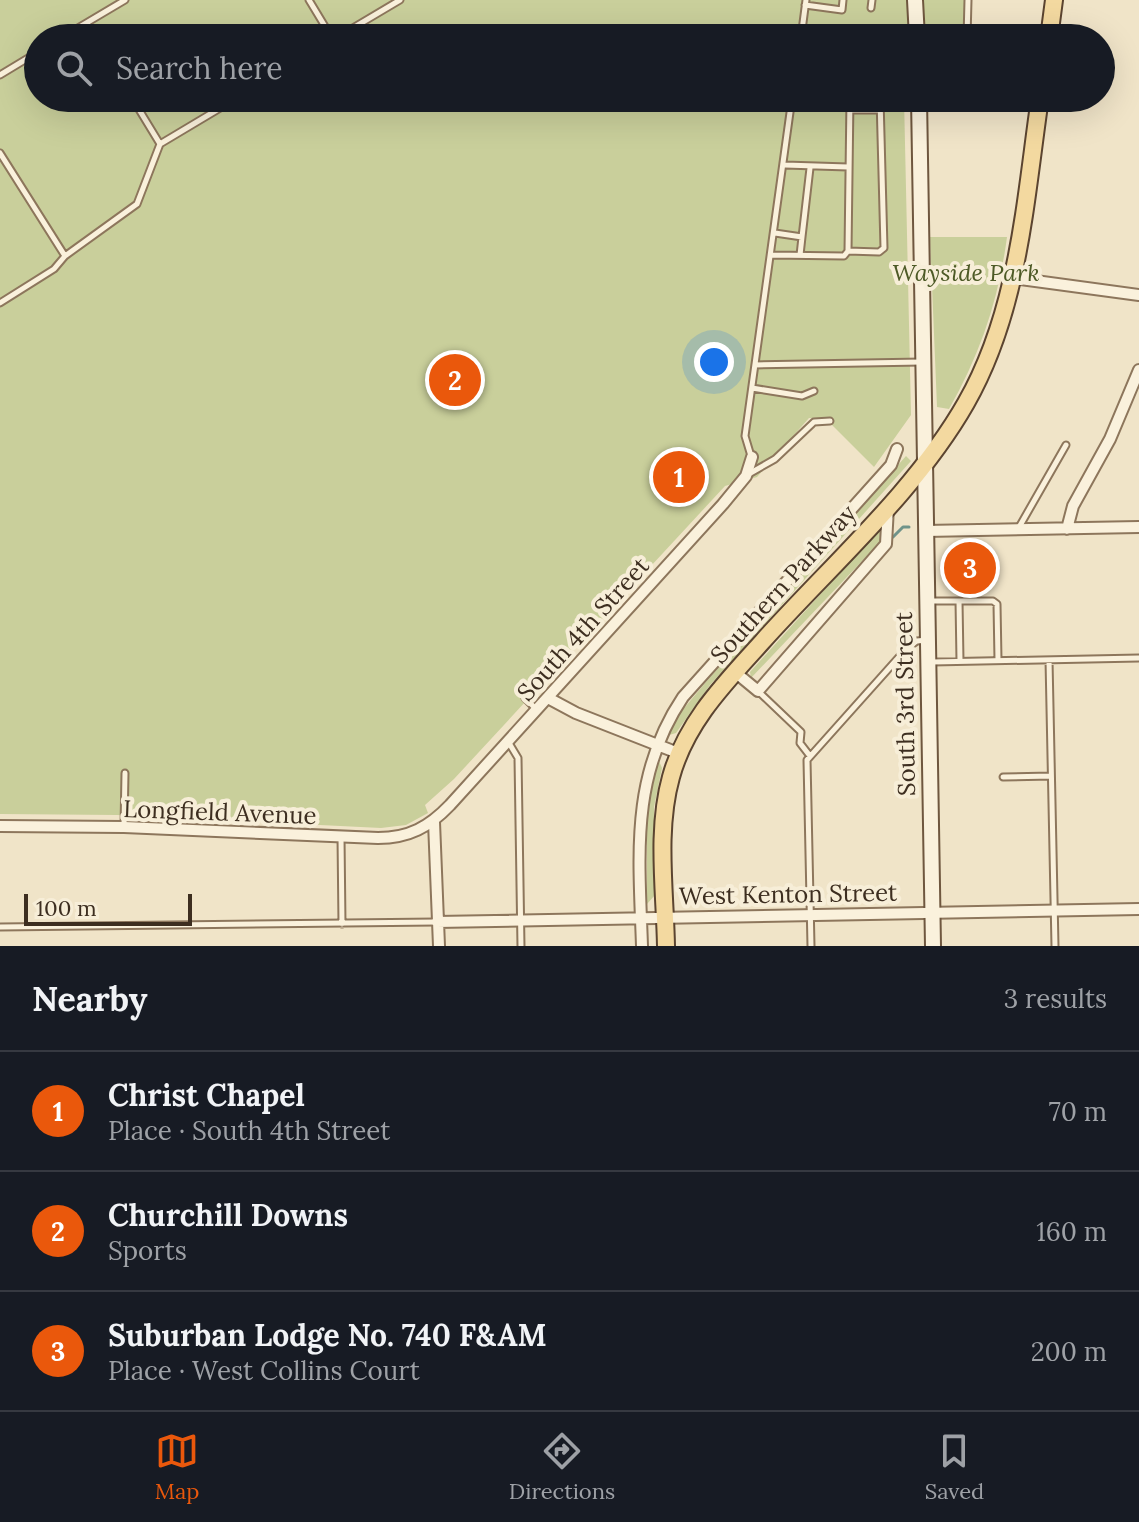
<!DOCTYPE html>
<html lang="en">
<head>
<meta charset="utf-8">
<style>
	:root { --surface:#171b24; --page:#20242c; --text:#f1f3f6; --muted:#9ea1a6; --line:#363941; --accent:#ea580c }
	body { margin:0; font-family:Lora,serif; background:var(--page); color:var(--text) }
	.scale { position:absolute; left:24px; bottom:20px; width:168px; box-sizing:border-box; padding-left:8px; border:4px solid #3d2e20; border-top:0; font-size:22px; line-height:28px; white-space:nowrap; color:#3d2e20; -webkit-text-stroke:6px #f7eed8; paint-order:stroke }
	.you { position:absolute; left:714px; top:362px; width:28px; height:28px; margin:-20px; border:6px solid #fff; border-radius:50%; background:#1a73e8; box-shadow:0 0 0 12px #1a73e833 }
	.badge { display:grid; place-items:center; width:52px; height:52px; border-radius:50%; background:var(--accent); color:#fff; font-size:26px; font-weight:700 }
	.pin { position:absolute; translate:-50% -50%; border:4px solid #fff; box-shadow:0 2px 8px #0006 }
	.list { margin:0; padding:0; list-style:none }
	h2 { display:flex; justify-content:space-between; align-items:center; height:104px; margin:0; padding:0 32px; font-size:34px }
	h2 small { font-size:26px; font-weight:400; color:var(--muted) }
	.list li { display:grid; grid-template-columns:52px 1fr auto; gap:24px; align-items:center; box-sizing:border-box; height:120px; padding:0 32px; border-top:2px solid var(--line) }
	.list b { display:block; font-size:30px; white-space:nowrap }
	.list p { margin:0; font-size:26px; white-space:nowrap; color:var(--muted) }
	.list em { font-size:26px; font-style:normal; color:var(--muted) }
	.icon { flex:none; width:44px; height:44px; fill:none; stroke:currentColor; stroke-width:2; stroke-linecap:round; stroke-linejoin:round }
	.map { position:relative; flex:none; width:1139px; height:946px; overflow:hidden }
	.search { position:absolute; background:var(--surface); box-shadow:0 8px 32px #0002; left:24px; right:24px; top:24px; height:88px; display:flex; align-items:center; gap:20px; box-sizing:border-box; padding:0 28px; border-radius:44px; color:var(--muted); font-size:30px }
	.sheet { height:464px; background:var(--surface) }
	nav { display:flex; justify-content:space-around; align-items:center; box-sizing:border-box; height:112px; border-top:2px solid var(--line); background:var(--surface); font-size:22px; color:var(--muted) }
	nav a { display:grid; justify-items:center; gap:4px }
	nav .on { color:var(--accent) }
	.map>svg:first-child { display:block }
	.green { fill:#c9cf9b }
	.lines { fill:none; stroke-linecap:round; stroke-linejoin:round }
	.stream { stroke:#6f938a; stroke-width:3 }
	.service-casing { stroke:#8d765c; stroke-width:9 }
	.minor-casing { stroke:#8d765c; stroke-width:14 }
	.secondary-casing { stroke:#6f573f; stroke-width:18 }
	.primary-casing { stroke:#5b4430; stroke-width:20 }
	.service { stroke:#faf1dc; stroke-width:5 }
	.minor { stroke:#faf1dc; stroke-width:10 }
	.secondary { stroke:#faf1dc; stroke-width:14 }
	.primary { stroke:#f3d9a0; stroke-width:16 }
	.labels { text-anchor:middle; dominant-baseline:central; stroke-width:8; stroke-linejoin:round; paint-order:stroke }
	.park-label { font-size:24px; font-style:italic; fill:#4d5a26; stroke:#f7eed8 }
	.street-label { font-size:24px; fill:#3d2e20; stroke:#f7eed8 }
</style>
</head>
<body>
<div class="map">
<svg width="1139" height="946" viewBox="0 0 1139 946">
	<rect width="100%" height="100%" fill="#f0e4c8"/>
	<path class="green" d="M0 0H966L963 38H38V98H904L911 415 874 467 825 418H809L757 477 725 486 454 779 425 805 428 813 406 825 381 828 117 815 0 814Z
		M930 237H1007C999 298 980 355 949 409L937 407Z
		M906 456 911 461 710 685 676 733 669 735 675 719 706 682Z
		M883 525 882 540 751 678 750 672Z
		M658 759 662 768 654 807 655 895 647 904V806Z"/>
	<g class="lines">
		<path class="stream" d="M893 537 903 527H909"/>
		<g class="service-casing">
			<path id="service" d="M309 0 332 38
				M805 5 842 10 843 0
				M871 8 872 0
				M85 24 94 38
				M61 38 125 0
				M336 38 400 0
				M801 38 806 0
				M967 38 968 0
				M0 75 38 52
				M132 98 160 144
				M920 102H956L961 98
				M850 110H880
				M0 153 65 256 137 204 160 144 237 98
				M785 165 848 167
				M775 233 802 237 800 255
				M802 237 810 168
				M848 251 879 252 884 248 880 98
				M772 255 844 256 848 251 850 98
				M0 303 54 269 65 256
				M755 365 922 362
				M752 388 802 396 814 391
				M751 456 745 436 792 98
				M747 475 775 459 814 422 830 421
				M1018 529 1066 445
				M928 601H993L997 604 998 660
				M959 601 960 661
				M1049 660 1055 946
				M932 662 1139 658
				M759 692 801 732 800 743 810 756
				M525 698 536 709
				M509 743 518 758 521 946
				M1003 777 1051 776
				M124 826 125 773
				M341 837 342 924
				M0 927 436 922
				M811 946 807 760 908 647 917 641 927 640"/>
		</g>
		<g class="minor-casing">
			<path id="minor" d="M1013 278 1139 295
				M1067 529 1073 506 1110 439 1139 370
				M925 531 1139 527
				M735 672 758 691 886 544 888 507
				M548 698 576 713 678 753
				M434 822 439 946
				M0 826 124 827 378 838C409 838 429 827 450 805L723 504 746 476 752 457
				M437 922 1139 909
				M642 946C639 855 630 776 683 697L891 465 897 449"/>
		</g>
		<g class="secondary-casing">
			<path id="secondary" d="M915 0 917 38
				M919 98 933 946"/>
		</g>
		<g class="primary-casing">
			<path id="primary" d="M1049 38 1054 0
				M666 946C665 891 656 830 671 777 686 722 725 683 762 642 829 567 916 491 966 403 1019 310 1025 201 1040 98"/>
		</g>
		<use href="#service" class="service"/>
		<use href="#minor" class="minor"/>
		<use href="#secondary" class="secondary"/>
		<use href="#primary" class="primary"/>
	</g>
	<g class="labels">
		<g class="park-label">
			<text x="966" y="272">Wayside Park</text>
		</g>
		<g class="street-label">
			<text transform="translate(783 584) rotate(-48)">Southern Parkway</text>
			<text transform="translate(583 629) rotate(-48)">South 4th Street</text>
			<text transform="translate(905 704) rotate(-91)">South 3rd Street</text>
			<text transform="translate(220 812) rotate(2)">Longfield Avenue</text>
			<text transform="translate(788 894) rotate(-1)">West Kenton Street</text>
		</g>
	</g>
</svg>
<div class="scale">100 m</div>
<div class="you"></div>
<div class="pin badge" style="left:679px;top:477px">1</div>
<div class="pin badge" style="left:455px;top:380px">2</div>
<div class="pin badge" style="left:970px;top:568px">3</div>
<div class="search"><svg class="icon" aria-label="search" viewBox="0 0 24 24"><circle cx="10" cy="10" r="6"/><path d="M15 15l6 6"/></svg>Search here</div>
</div>
<section class="sheet">
<h2>Nearby<small>3 results</small></h2>
<ul class="list">
<li><span class="badge">1</span><div><b>Christ Chapel</b><p>Place · South 4th Street</p></div><em>70 m</em></li>
<li><span class="badge">2</span><div><b>Churchill Downs</b><p>Sports</p></div><em>160 m</em></li>
<li><span class="badge">3</span><div><b>Suburban Lodge No. 740 F&amp;AM</b><p>Place · West Collins Court</p></div><em>200 m</em></li>
</ul>
</section>
<nav>
<a class="on"><svg class="icon" aria-label="map" viewBox="0 0 24 24"><path d="M3 6l6-2 6 2 6-2v14l-6 2-6-2-6 2zM9 4v14M15 6v14"/></svg>Map</a>
<a><svg class="icon" aria-label="directions" viewBox="0 0 24 24"><path d="M12 3l9 9-9 9-9-9zM9 14v-3h6M13 9l2 2-2 2"/></svg>Directions</a>
<a><svg class="icon" aria-label="saved" viewBox="0 0 24 24"><path d="M7 4h10v16l-5-4-5 4z"/></svg>Saved</a>
</nav>
</body>
</html>
